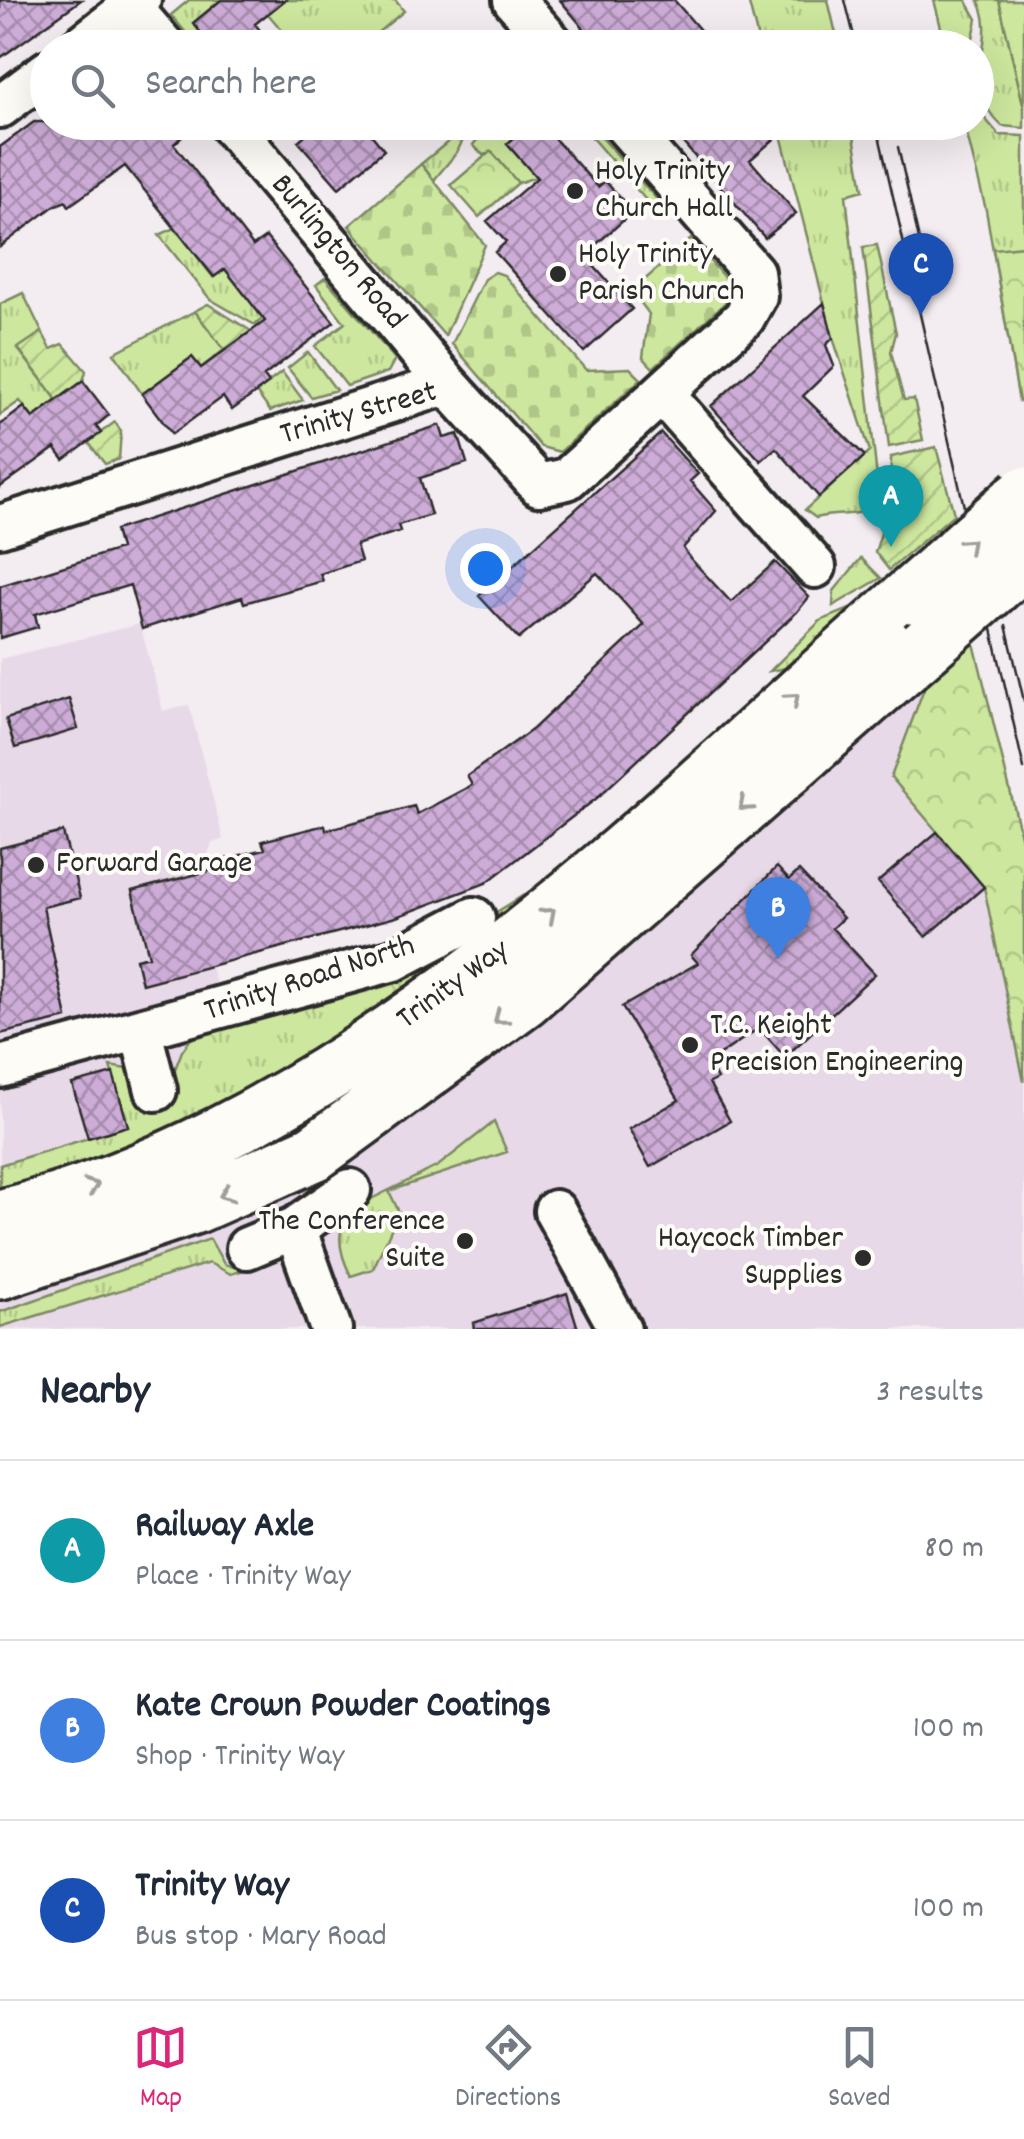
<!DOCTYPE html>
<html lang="en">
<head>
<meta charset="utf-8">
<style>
	:root { --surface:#fff; --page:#f6f6f7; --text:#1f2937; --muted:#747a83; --line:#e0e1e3; --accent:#db2777 }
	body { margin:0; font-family:Dekko,sans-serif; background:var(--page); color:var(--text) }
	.you { position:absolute; left:485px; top:568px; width:35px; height:35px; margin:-25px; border:8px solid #fff; border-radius:50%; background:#1a73e8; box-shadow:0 0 0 15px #1a73e833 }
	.badge { display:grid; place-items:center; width:65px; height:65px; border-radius:50%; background:var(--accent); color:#fff; font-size:32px; font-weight:700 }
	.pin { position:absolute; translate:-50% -82px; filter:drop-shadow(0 2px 5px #0008) }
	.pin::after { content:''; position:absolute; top:52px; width:35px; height:30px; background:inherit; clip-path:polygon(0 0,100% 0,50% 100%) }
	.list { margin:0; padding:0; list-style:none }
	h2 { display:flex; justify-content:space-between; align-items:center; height:130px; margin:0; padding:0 40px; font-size:42px }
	h2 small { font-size:32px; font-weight:400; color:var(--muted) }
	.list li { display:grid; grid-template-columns:65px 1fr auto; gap:30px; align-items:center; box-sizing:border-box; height:180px; padding:0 40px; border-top:2px solid var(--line) }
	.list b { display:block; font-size:38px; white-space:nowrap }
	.list p { margin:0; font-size:32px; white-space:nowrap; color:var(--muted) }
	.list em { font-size:32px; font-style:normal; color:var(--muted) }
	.icon { flex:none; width:55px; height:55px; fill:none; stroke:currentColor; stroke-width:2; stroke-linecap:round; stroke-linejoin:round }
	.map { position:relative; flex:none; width:1024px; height:1329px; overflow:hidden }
	.search { position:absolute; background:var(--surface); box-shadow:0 10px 40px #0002; left:30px; right:30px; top:30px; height:110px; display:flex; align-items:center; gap:25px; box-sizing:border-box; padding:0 35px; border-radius:55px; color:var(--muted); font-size:38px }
	.sheet { height:670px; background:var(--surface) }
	nav { display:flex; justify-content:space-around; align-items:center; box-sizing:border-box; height:140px; border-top:2px solid var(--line); background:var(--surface); font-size:28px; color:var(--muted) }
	nav a { display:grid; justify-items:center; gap:5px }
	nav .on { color:var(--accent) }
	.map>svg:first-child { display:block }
	.built { fill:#e8d9e9 }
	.grass { fill:url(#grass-tufts); stroke:#7c8964; stroke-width:2.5 }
	.forest { fill:url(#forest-crowns); stroke:#7c8964; stroke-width:2.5 }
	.cemetery { fill:url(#cemetery-stones); stroke:#7c8964; stroke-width:2.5 }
	.garden { fill:url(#garden-furrows); stroke:#7c8964; stroke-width:2.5 }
	.pitch { fill:#cde79e; stroke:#7c8964; stroke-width:2.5 }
	.building { fill:url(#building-cross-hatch); stroke:#2b2b2b; stroke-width:2.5 }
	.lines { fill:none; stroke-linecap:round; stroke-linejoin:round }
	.street-casing { stroke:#2b2b2b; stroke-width:48 }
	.primary-casing { stroke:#2b2b2b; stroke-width:62 }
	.street { stroke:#fdfcf7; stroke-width:40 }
	.primary { stroke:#fdfcf7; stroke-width:55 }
	.tram { stroke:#2b2b2b; stroke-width:2.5 }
	.primary-bridge-casing { stroke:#2b2b2b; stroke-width:62; stroke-linecap:butt }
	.primary-bridge { stroke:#fdfcf7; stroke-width:55 }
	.oneway { stroke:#9e9e9b }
	.poi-dot { fill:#2b2b2b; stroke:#fdfcf7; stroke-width:4 }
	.labels { text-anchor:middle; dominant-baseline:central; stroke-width:8; stroke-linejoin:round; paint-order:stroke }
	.poi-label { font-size:32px; fill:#2b2b2b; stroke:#fdfcf7; text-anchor:start }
	.street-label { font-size:32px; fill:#2b2b2b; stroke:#fdfcf7 }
</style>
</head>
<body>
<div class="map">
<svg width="1024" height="1329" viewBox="0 0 1024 1329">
	<defs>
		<pattern id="grass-tufts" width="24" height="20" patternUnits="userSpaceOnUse" patternTransform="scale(2.5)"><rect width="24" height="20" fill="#cde79e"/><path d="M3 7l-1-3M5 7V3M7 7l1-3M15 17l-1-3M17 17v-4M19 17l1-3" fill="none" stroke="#b0c688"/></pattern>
		<pattern id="forest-crowns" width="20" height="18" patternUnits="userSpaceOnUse" patternTransform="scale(2.5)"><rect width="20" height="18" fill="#cde79e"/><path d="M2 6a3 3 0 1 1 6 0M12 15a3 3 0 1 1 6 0" fill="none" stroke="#b0c688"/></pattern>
		<pattern id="cemetery-stones" width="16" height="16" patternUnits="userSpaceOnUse" patternTransform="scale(2.5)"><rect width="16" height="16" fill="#cde79e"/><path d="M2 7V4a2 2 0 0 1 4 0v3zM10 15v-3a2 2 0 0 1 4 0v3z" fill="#b0c688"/></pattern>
		<pattern id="garden-furrows" width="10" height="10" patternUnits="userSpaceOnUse" patternTransform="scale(2.5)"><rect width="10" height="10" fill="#cde79e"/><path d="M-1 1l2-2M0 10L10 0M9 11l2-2" fill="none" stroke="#b0c688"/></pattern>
		<pattern id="building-cross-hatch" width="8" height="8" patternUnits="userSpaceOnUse" patternTransform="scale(2.5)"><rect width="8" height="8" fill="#cdacd7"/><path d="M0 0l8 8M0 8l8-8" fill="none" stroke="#a78caf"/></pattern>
	</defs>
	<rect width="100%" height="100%" fill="#f3ecf1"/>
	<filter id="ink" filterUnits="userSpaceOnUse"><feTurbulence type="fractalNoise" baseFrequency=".01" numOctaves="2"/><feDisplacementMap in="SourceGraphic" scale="20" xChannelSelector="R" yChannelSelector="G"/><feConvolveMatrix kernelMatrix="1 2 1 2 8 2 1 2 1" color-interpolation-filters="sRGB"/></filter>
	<g filter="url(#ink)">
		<path class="built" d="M917 620 930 679 926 683 937 832 984 887 1024 1082V1329H0V659L140 624 163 711 189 705 223 839 212 843 205 862 187 877 258 1141 335 1101 429 1039Z"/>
		<path class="grass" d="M189 0H221L213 47H198L171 15Z
			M285 0H395L404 11 359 48 286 47 292 42 268 14Z
			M748 0H828L839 47H760Z
			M934 0H966L977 19 971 47H946Z
			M978 0H999L1024 108V128L1002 126C954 81 1002 43 978 0Z
			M977 109 999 135 1024 136V400L1019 401 986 210 964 123 976 122Z
			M471 123 457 152 434 180 421 164Z
			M490 123H531L507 144 536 177 518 183 491 151 484 156 473 145Z
			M579 123H589L668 212 658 214Z
			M778 123H852L863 190 846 195 878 487 869 510C855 517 833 512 816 518L805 510 870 451 833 338Z
			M175 228 213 277 225 269 263 318 255 325 210 299 159 235Z
			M325 278 395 359 388 372 347 386 315 346 345 323 316 285Z
			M23 293 42 332 18 349 57 400 33 418 20 401 0 415V304Z
			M195 311 224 350 201 368 192 357 142 394 114 353Z
			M308 352 336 390 311 397 288 368Z
			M282 372 303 400 270 411 256 392Z
			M861 558 881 578 833 606 834 591Z
			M882 596 790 667 770 671 820 621Z
			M535 888 543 897 320 1054 132 1149 0 1193V1165L128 1126 110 1066 172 1077 182 1051 197 1030 399 973Z
			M494 1122 507 1152 389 1191 399 1212 373 1269 351 1276C338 1251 333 1223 359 1205L438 1166Z
			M210 1239 224 1264 244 1270 231 1274 209 1263 0 1327V1312Z"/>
		<path class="forest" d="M491 151 518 183 479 217 451 185Z
			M1024 246V400L1019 401 993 249Z
			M974 643 1024 848V1082L984 887 891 777 926 683Z"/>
		<path class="cemetery" d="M421 164 485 245 445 336 349 226Z
			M691 239 727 281V301L653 368 643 357 649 314 632 291Z
			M495 272 504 275 586 370 630 368 641 379 560 452 541 447 452 344 484 279Z"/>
		<path class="garden" d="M877 245 896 333 891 352 904 400 914 399 923 440 889 447 863 247Z
			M208 304 251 331 224 350 195 311Z
			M42 332 51 349 63 344 86 371 83 381 57 400 18 348Z
			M115 422 121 431 119 459 105 464 88 442Z
			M936 447 954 514 889 570 875 552 890 506 891 457Z"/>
		<path class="pitch" d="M999 0H1024V108Z"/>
		<path class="building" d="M0 0H81L0 58Z
			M221 0H285L255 24 274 48H213L193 23Z
			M560 0H674L705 36 692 48H600Z
			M34 122H198L174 144 253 246 266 237 334 322 264 376 269 383 232 410 223 397 172 434 142 394 192 357 201 368 265 321 225 269 214 277 125 166 69 206 66 201 54 206 0 247V147Z
			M320 122H361L384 150 339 188 298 141Z
			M531 122H575L555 139 598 187 605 181 633 212 584 255 632 309 584 352 495 252 506 242 487 221 537 178 507 144Z
			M665 122H794L750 160 796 213 765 238Z
			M824 303 833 338 826 345 834 366 803 396 865 456 819 497 776 448 761 461 711 406Z
			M83 381 109 415 96 426 101 433 64 460 55 448 0 487V425L24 407 33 418Z
			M440 425 444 438 458 434 467 463 420 478 431 515 398 525 400 531 356 545 361 561 320 574 323 581 244 603 242 597 142 629 130 585 35 614 38 627 0 638V586L120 549 115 530Z
			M661 433 698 474 690 481 716 511 683 548 690 558 731 602 775 562 809 597 797 612 597 798 486 883 396 917 142 984 136 959 149 956 132 891 220 868 218 861 265 849 262 841 325 825 326 830 414 806 417 814 472 785 467 776 533 729 644 625 597 573 519 639 479 596Z
			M69 699 78 729 15 748 6 719Z
			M63 832 80 898 43 907 67 1018 0 1034V848Z
			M937 832 984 887 926 937 878 882Z
			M777 867 789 880 799 871 843 918 832 928 875 974 785 1057 759 1028 708 1063 717 1079 709 1083 730 1121 650 1167 629 1129 679 1100 622 1007 698 963 691 955Z
			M113 1073 128 1126 88 1138 72 1084Z
			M567 1293 578 1329H474L473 1323Z"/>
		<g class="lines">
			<g class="street-casing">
				<path id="street" d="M125 0 166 48
					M514 0 556 48
					M79 48 140 0
					M0 107 48 71
					M228 122 447 384
					M622 122 753 272 756 296 744 318 662 393
					M0 526 447 384 539 485 567 479 662 393 815 567
					M141 1032 156 1090
					M0 1067 394 960 474 918
					M555 1211 620 1329
					M295 1228 331 1329
					M247 1248 295 1228 350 1190"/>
			</g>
			<g class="primary-casing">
				<path id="primary" d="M0 1218C359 1127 642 832 911 595
					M0 1271 196 1205 314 1153 524 999 924 648"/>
			</g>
			<use href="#street" class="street"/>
			<use href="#primary" class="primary"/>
			<path class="tram" d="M845 0 857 48
				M876 122 1024 769
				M898 147 920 244
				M1006 625 1024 701"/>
			<g class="primary-bridge-casing">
				<path id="primary-bridge" d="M911 595 1024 495
					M924 648 1024 560"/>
			</g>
			<use href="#primary-bridge" class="primary-bridge"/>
		</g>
		<defs><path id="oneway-chevron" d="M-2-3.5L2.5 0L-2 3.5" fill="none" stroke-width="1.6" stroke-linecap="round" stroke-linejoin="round" transform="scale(2.5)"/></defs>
		<g class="oneway">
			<use href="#oneway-chevron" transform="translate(968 545) rotate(-42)"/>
			<use href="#oneway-chevron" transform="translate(793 699) rotate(-41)"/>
			<use href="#oneway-chevron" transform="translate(745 805) rotate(139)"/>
			<use href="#oneway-chevron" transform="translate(549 914) rotate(-41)"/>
			<use href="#oneway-chevron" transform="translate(500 1018) rotate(142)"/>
			<use href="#oneway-chevron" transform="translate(92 1186) rotate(-20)"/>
			<use href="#oneway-chevron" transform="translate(226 1194) rotate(159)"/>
		</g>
	</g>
	<g class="poi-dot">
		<circle cx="575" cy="191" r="10"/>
		<circle cx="558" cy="274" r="10"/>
		<circle cx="36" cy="865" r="10"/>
		<circle cx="690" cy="1045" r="10"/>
		<circle cx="465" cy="1241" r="10"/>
		<circle cx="863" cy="1258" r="10"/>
	</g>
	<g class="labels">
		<g class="poi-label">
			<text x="595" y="173">Holy Trinity<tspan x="595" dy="37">Church Hall</tspan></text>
			<text x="578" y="256">Holy Trinity<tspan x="578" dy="37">Parish Church</tspan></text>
			<text x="56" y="865">Forward Garage</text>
			<text x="710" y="1027">T.C. Keight<tspan x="710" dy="37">Precision Engineering</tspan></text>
			<text x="445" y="1223" text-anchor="end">The Conference<tspan x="445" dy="37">Suite</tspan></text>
			<text x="843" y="1240" text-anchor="end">Haycock Timber<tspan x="843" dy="37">Supplies</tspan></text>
		</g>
		<g class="street-label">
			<text transform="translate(337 253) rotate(50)">Burlington Road</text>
			<text transform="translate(359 415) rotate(-16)">Trinity Street</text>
			<text transform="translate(310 980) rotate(-18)">Trinity Road North</text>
			<text transform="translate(454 986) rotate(-36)">Trinity Way</text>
		</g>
	</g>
</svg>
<div class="you"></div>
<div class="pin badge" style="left:891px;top:547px;background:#0f9aa8">A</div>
<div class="pin badge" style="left:778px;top:959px;background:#3f7fe0">B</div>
<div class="pin badge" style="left:921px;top:315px;background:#1a4fb4">C</div>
<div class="search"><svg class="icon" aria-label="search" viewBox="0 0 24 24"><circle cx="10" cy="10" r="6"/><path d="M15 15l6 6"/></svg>Search here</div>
</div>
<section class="sheet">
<h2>Nearby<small>3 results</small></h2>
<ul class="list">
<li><span class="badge" style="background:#0f9aa8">A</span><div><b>Railway Axle</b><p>Place · Trinity Way</p></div><em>80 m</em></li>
<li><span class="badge" style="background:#3f7fe0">B</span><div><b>Kate Crown Powder Coatings</b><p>Shop · Trinity Way</p></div><em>100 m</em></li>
<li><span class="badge" style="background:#1a4fb4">C</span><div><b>Trinity Way</b><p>Bus stop · Mary Road</p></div><em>100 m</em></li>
</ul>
</section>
<nav>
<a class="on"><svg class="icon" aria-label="map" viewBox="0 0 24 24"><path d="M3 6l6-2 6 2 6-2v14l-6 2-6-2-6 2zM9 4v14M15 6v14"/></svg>Map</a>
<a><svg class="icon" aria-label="directions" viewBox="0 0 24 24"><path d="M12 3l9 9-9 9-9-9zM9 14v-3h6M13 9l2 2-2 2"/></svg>Directions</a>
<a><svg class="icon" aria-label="saved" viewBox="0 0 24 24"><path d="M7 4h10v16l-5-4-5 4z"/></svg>Saved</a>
</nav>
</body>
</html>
